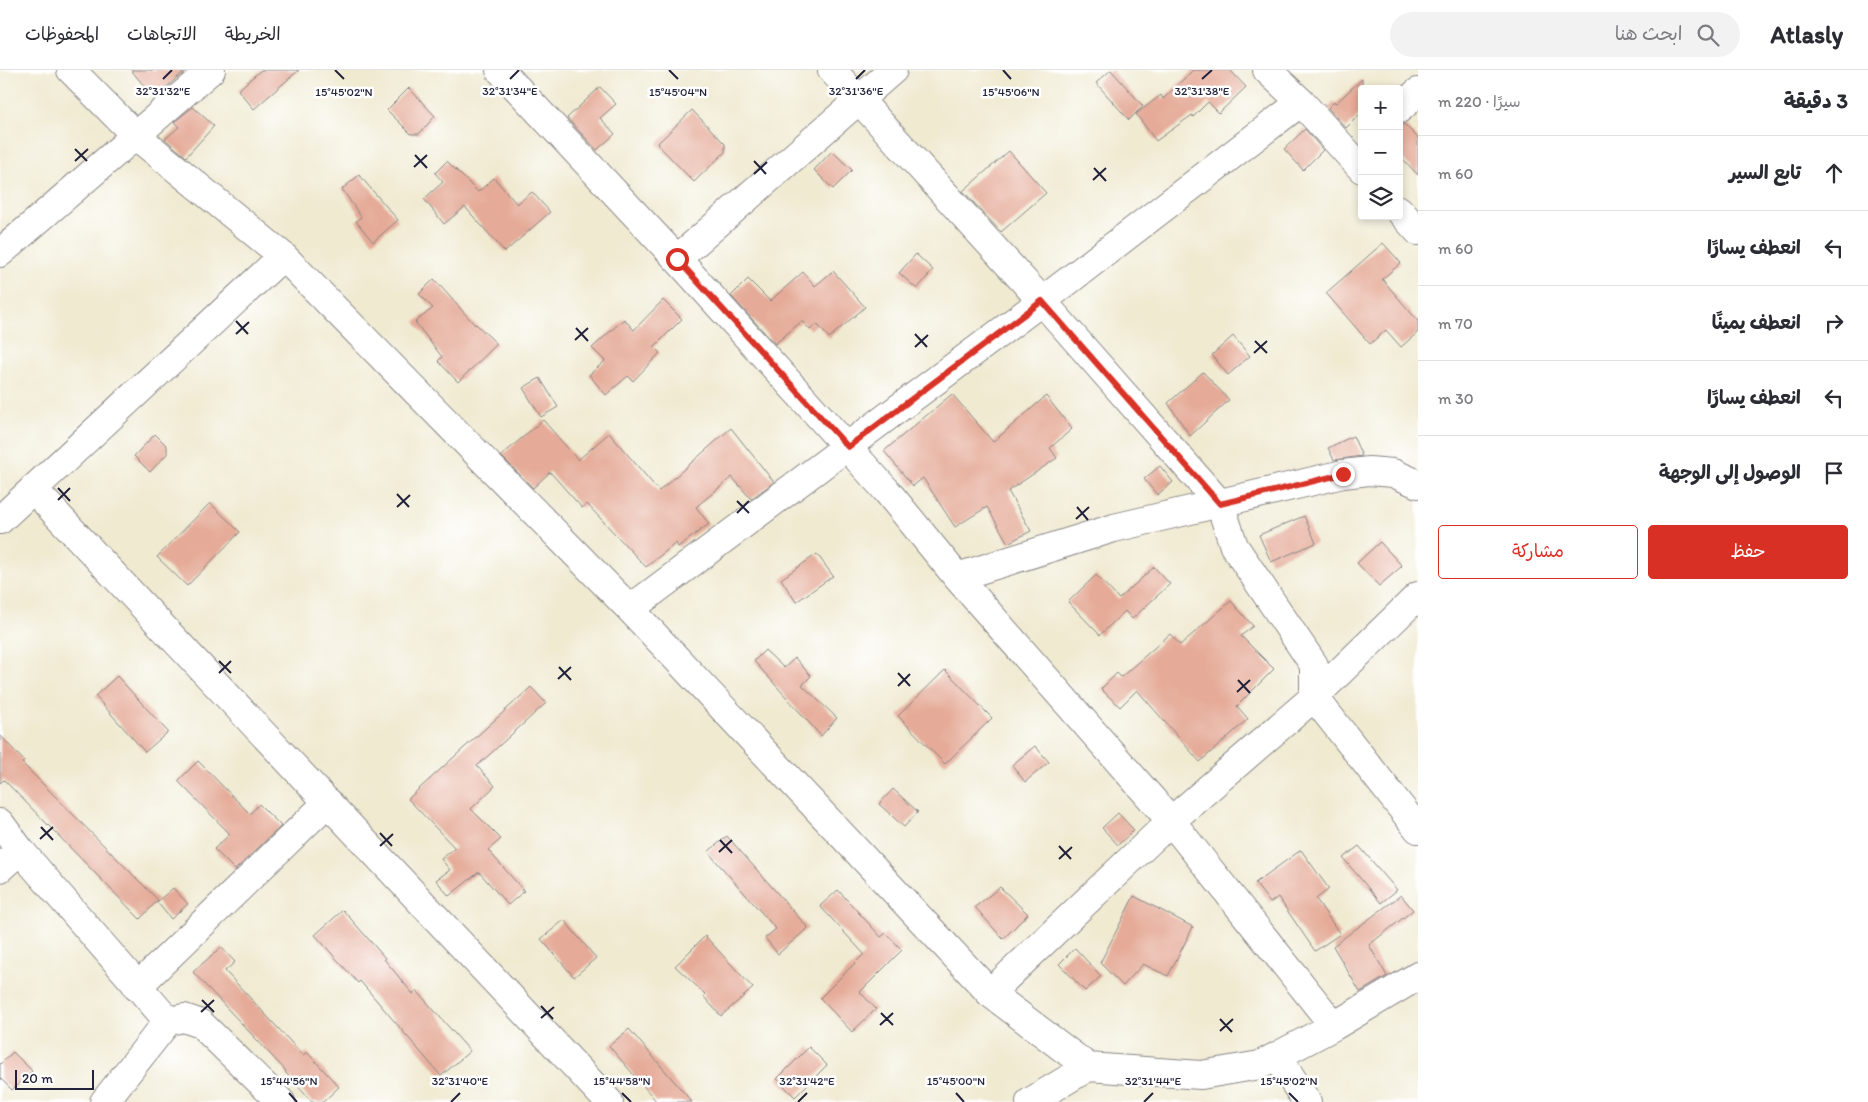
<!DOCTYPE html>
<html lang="ar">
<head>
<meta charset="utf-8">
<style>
	:root { --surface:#fff; --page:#f2f2f3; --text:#2b2b33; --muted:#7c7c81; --line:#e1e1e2; --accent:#d93025 }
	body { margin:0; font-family:Itim,"Playpen Sans Arabic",sans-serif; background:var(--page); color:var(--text); direction:rtl }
	.controls { position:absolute; right:15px; top:15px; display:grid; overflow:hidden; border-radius:5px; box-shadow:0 2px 8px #0003 }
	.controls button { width:45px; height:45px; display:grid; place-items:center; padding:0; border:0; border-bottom:1px solid var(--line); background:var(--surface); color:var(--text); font:25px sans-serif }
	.scale { position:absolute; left:15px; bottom:12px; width:79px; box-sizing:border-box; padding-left:5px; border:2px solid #22223b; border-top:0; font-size:14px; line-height:18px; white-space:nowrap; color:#22223b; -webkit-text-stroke:4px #fff; paint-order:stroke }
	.stop { position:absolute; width:15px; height:15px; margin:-11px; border:4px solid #d93025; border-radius:50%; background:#fff }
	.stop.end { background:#d93025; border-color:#fff; box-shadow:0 1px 5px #0008 }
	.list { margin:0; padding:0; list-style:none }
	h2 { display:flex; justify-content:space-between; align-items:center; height:65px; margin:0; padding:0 20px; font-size:21px }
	h2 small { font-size:16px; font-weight:400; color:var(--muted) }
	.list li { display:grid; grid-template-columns:32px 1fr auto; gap:15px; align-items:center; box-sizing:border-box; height:75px; padding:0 20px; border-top:1px solid var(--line) }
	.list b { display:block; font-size:19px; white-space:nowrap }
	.list em { font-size:16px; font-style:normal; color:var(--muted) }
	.actions { display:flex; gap:10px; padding:15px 20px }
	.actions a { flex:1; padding:11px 0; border:1px solid var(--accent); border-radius:5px; text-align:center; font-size:18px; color:var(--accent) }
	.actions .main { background:var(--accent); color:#fff }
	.icon { flex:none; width:28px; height:28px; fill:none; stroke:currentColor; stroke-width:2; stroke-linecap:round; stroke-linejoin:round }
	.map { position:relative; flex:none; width:1418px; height:1032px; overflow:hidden; direction:ltr }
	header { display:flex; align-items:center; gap:30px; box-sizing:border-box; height:70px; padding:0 25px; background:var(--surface); border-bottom:1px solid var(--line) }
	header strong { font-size:24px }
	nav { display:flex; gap:28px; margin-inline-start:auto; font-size:18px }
	.search { width:350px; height:45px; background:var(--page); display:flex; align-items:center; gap:12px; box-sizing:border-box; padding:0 18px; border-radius:28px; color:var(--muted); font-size:19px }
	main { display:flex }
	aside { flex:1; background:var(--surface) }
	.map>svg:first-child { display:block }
	.building { fill:#e5ab98 }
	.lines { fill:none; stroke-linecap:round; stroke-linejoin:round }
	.street-casing { stroke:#898686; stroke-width:30 }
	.street { stroke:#fff; stroke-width:28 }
	.route { stroke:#d93025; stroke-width:6 }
	.ticks { fill:none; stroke:#22223b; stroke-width:2 }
	.ticks-label { font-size:12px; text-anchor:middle; fill:#22223b; stroke:#fff; stroke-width:5; stroke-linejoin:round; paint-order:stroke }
</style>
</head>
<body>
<header>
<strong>Atlasly</strong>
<div class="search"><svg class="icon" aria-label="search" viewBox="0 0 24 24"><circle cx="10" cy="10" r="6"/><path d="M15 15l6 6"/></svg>ابحث هنا</div>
<nav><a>الخريطة</a><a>الاتجاهات</a><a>المحفوظات</a></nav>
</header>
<main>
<aside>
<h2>3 دقيقة<small>سيرًا · 220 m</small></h2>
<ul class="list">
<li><svg class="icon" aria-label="ahead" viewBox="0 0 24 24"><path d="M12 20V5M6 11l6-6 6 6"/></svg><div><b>تابع السير</b></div><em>60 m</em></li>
<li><svg class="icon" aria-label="left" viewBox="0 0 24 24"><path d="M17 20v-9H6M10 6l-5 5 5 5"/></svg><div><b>انعطف يسارًا</b></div><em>60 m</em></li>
<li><svg class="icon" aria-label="right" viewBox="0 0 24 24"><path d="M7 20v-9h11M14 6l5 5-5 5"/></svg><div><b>انعطف يمينًا</b></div><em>70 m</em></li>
<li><svg class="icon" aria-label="left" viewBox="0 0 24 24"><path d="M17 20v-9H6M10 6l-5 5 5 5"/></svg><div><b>انعطف يسارًا</b></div><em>30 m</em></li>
<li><svg class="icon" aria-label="arrive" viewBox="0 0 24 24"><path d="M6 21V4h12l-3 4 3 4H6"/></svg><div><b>الوصول إلى الوجهة</b></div></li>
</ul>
<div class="actions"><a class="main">حفظ</a><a>مشاركة</a></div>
</aside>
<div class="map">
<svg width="1418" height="1032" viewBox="0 0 1418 1032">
	<rect width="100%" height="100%" fill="#fff"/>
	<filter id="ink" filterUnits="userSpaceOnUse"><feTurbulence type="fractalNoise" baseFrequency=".02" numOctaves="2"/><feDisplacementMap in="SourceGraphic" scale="10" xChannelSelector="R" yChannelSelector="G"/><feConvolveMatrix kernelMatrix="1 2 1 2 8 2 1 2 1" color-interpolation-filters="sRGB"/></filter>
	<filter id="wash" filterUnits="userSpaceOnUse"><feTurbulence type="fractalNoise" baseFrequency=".0096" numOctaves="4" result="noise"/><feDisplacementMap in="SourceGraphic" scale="20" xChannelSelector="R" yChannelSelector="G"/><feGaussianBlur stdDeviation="1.12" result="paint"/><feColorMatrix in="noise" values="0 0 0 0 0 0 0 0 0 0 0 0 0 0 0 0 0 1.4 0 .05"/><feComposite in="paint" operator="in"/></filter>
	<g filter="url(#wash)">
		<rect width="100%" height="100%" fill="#f0ead1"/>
		<g id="blocks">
			<path class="building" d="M131 0H186L154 28Z
				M261 0H299L254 39 238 20Z
				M1111 0 1143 36 1129 50 1096 13Z
				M1193 0H1230L1246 17 1219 43 1208 32 1193 47 1192 45 1156 71 1136 44 1161 25 1163 29Z
				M1362 9V42L1346 58 1328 38 1334 32 1336 33Z
				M600 17 616 34 600 48 615 64 597 80 567 48Z
				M409 18 435 46 419 64H411L387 40Z
				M193 37 214 56 186 87 165 69 179 57 174 52Z
				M692 40 725 74V82L694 112 657 74Z
				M1404 54 1418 68V105L1399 85V57Z
				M1305 59 1323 80 1303 100 1284 79Z
				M832 81 852 100 833 119 814 100Z
				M1009 81 1046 123 1001 162 963 121Z
				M447 91 478 122 494 108 517 134 532 122 550 142 505 182 465 137 444 154 424 129 443 112 435 103Z
				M359 105 398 150 373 172 356 151 361 147 342 119Z
				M1383 173 1401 193 1382 209 1418 251V262L1401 277 1386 260 1370 274 1326 223Z
				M916 184 933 200 917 219 899 203Z
				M833 201 865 237 829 268 817 254 810 260 802 251 775 274 731 226 748 209 770 231 803 202 815 216Z
				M434 209 475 255 476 254 497 274 458 312 438 291 442 287 415 252 433 238 419 224Z
				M663 230 682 249 654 277 660 283 633 311 628 306 606 325 589 305 605 291 592 278 624 249 634 260Z
				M1233 266 1250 286 1228 305 1212 285Z
				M1203 302 1229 330 1190 366 1168 333Z
				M540 308 558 337 541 347 523 318Z
				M952 324 993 372 1046 326 1072 359 1050 378 1057 388 1008 421 1031 461 1008 473 987 437 955 457 923 408 913 416 884 381Z
				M543 350 578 390 609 363 659 421 731 358 774 412 751 429 732 407 696 437 709 454 678 477 676 473 646 497 587 434 582 438 550 402 533 418 501 386Z
				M155 364 167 376V384L150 402 134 386Z
				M1353 366 1362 386 1334 390 1328 378Z
				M1160 396 1173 412 1157 425 1144 409Z
				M210 433 240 462 187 516 157 487Z
				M1304 446 1316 473 1271 492 1259 465Z
				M1380 472 1402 496 1379 516 1357 493Z
				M817 484 833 506 796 532 781 509Z
				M1154 497 1170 514 1132 549 1125 541 1100 565 1068 532 1096 505 1119 529Z
				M1231 531 1253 556 1241 566 1274 599 1237 636 1248 649 1200 692 1137 620 1120 637 1101 619 1117 603 1121 607 1170 564 1180 575Z
				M765 580 784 598 795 588 811 606 802 615 837 648 821 666 754 591Z
				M945 600 992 648 945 694 898 646Z
				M117 606 168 662 145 682 95 626Z
				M531 617 546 633 477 696 495 716 471 739 501 769 488 780 524 821 508 835 479 802 449 826 436 810 450 800 441 789 455 778 408 729Z
				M0 665 24 691 22 693 158 830 140 849 4 710 0 713Z
				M1035 676 1049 692 1025 712 1012 695Z
				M198 691 250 744 259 734 281 756 235 800 214 779 230 764 178 711Z
				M893 719 918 742 904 757 879 734Z
				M1118 743 1134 760 1118 775 1102 758Z
				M727 766 808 858 778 884 765 868 776 859 708 782Z
				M1359 776 1397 820 1381 833 1343 788Z
				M1301 780 1329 819 1316 829 1340 864 1315 881 1278 827 1270 833 1255 813Z
				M1000 817 1028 844 1003 869 975 837Z
				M173 818 188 834 171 849 157 832Z
				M838 820 881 867 886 863 902 880 860 922 876 939 852 962 820 928 864 884 820 836Z
				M1401 825 1413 840 1369 875 1387 906 1360 922 1333 876Z
				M1134 826 1193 857 1168 906 1143 894 1123 916 1100 893Z
				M343 840 385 888 384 889 413 924 417 921 470 981 441 1006 360 911 358 913 315 865Z
				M564 850 596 888 574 907 541 869Z
				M705 866 753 918 721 946 703 926 705 924 675 896Z
				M221 877 235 892 225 901 303 985 307 982 339 1017 323 1032H312L285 1002 286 1001 193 902Z
				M1075 878 1101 906 1085 921 1059 894Z
				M629 959 692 1032H657L609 976Z
				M809 977 827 995 795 1027 777 1009Z
				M13 982 32 1001 12 1020 0 1008V994Z"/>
		</g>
	</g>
	<g filter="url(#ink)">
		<use href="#blocks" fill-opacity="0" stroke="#898686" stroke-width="1"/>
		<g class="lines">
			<g class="street-casing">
				<path id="street" d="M71 0 135 65 283 186 630 539 990 923 1088 997
					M500 0 677 189 886 420 957 507 1171 751 1334 956
					M832 0 1042 231 1220 434 1234 476 1314 595V627L1418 759
					M1267 0 1301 32 1362 99
					M1399 39 1418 22
					M1399 140 1418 161
					M0 183 211 0
					M677 189 893 0
					M33 419 609 1032
					M0 450 283 186
					M957 507 1114 458 1343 404 1369 401 1393 403 1418 414
					M630 539 1042 231 1301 32
					M0 753 20 780 168 951
					M0 798 20 780
					M137 917 328 732
					M990 923 1171 751 1314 627 1418 526
					M1277 986 1307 1032
					M104 1032 168 951 184 948 201 954 281 1032
					M1030 1032 1088 997 1201 1005 1260 995 1334 956 1418 906"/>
			</g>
			<use href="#street" class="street"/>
		</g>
	</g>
	<g class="lines" filter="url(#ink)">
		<path class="route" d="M677 189 848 377 1042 231 1220 434 1343 404"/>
	</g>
	<path class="ticks" d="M335 0 344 9M669 0 678 9M1003 0 1011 9M163 9 172 0M510 9 519 0M856 9 865 0M1202 9 1212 0M75 79 87 91M415 85 427 98M75 91 88 79M754 91 766 104M414 97 427 85M1094 98 1106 111M754 104 767 92M1093 110 1106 98M236 251 248 264M576 258 588 271M236 264 249 252M915 264 927 277M575 270 588 258M1255 271 1267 283M915 277 928 265M1254 283 1267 271M58 418 70 431M397 424 409 437M58 430 70 418M737 431 749 443M397 437 410 425M1077 437 1088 450M737 443 749 431M1076 449 1089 437M219 591 231 603M559 597 571 610M219 603 231 591M898 603 910 616M558 609 571 597M1238 610 1250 623M898 616 910 604M1237 622 1250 610M41 757 53 770M380 763 392 776M40 769 53 757M720 770 732 783M380 776 393 764M1059 776 1071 789M719 782 732 770M1059 789 1072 777M202 930 214 942M541 936 553 949M201 942 214 930M881 943 893 955M541 948 554 937M1220 949 1232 962M880 955 893 943M1220 961 1233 949M289 1023 297 1032M622 1023 631 1032M956 1023 964 1032M1289 1023 1298 1032M451 1032 460 1023M798 1032 807 1023M1144 1032 1153 1023"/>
	<g class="ticks-label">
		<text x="856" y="25">32°31'36"E</text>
		<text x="163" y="25">32°31'32"E</text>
		<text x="510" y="25">32°31'34"E</text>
		<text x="1202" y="25">32°31'38"E</text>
		<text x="344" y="26">15°45'02"N</text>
		<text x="678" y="26">15°45'04"N</text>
		<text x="1011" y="26">15°45'06"N</text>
		<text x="289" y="1015">15°44'56"N</text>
		<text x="622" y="1015">15°44'58"N</text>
		<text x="956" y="1015">15°45'00"N</text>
		<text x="1289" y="1015">15°45'02"N</text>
		<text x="460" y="1015">32°31'40"E</text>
		<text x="807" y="1015">32°31'42"E</text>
		<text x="1153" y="1015">32°31'44"E</text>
	</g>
</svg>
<div class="controls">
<button>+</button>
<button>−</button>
<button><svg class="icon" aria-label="layers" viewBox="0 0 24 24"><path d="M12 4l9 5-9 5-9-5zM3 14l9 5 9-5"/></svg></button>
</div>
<div class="scale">20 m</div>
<div class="stop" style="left:677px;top:189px"></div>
<div class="stop end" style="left:1343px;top:404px"></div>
</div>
</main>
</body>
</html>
